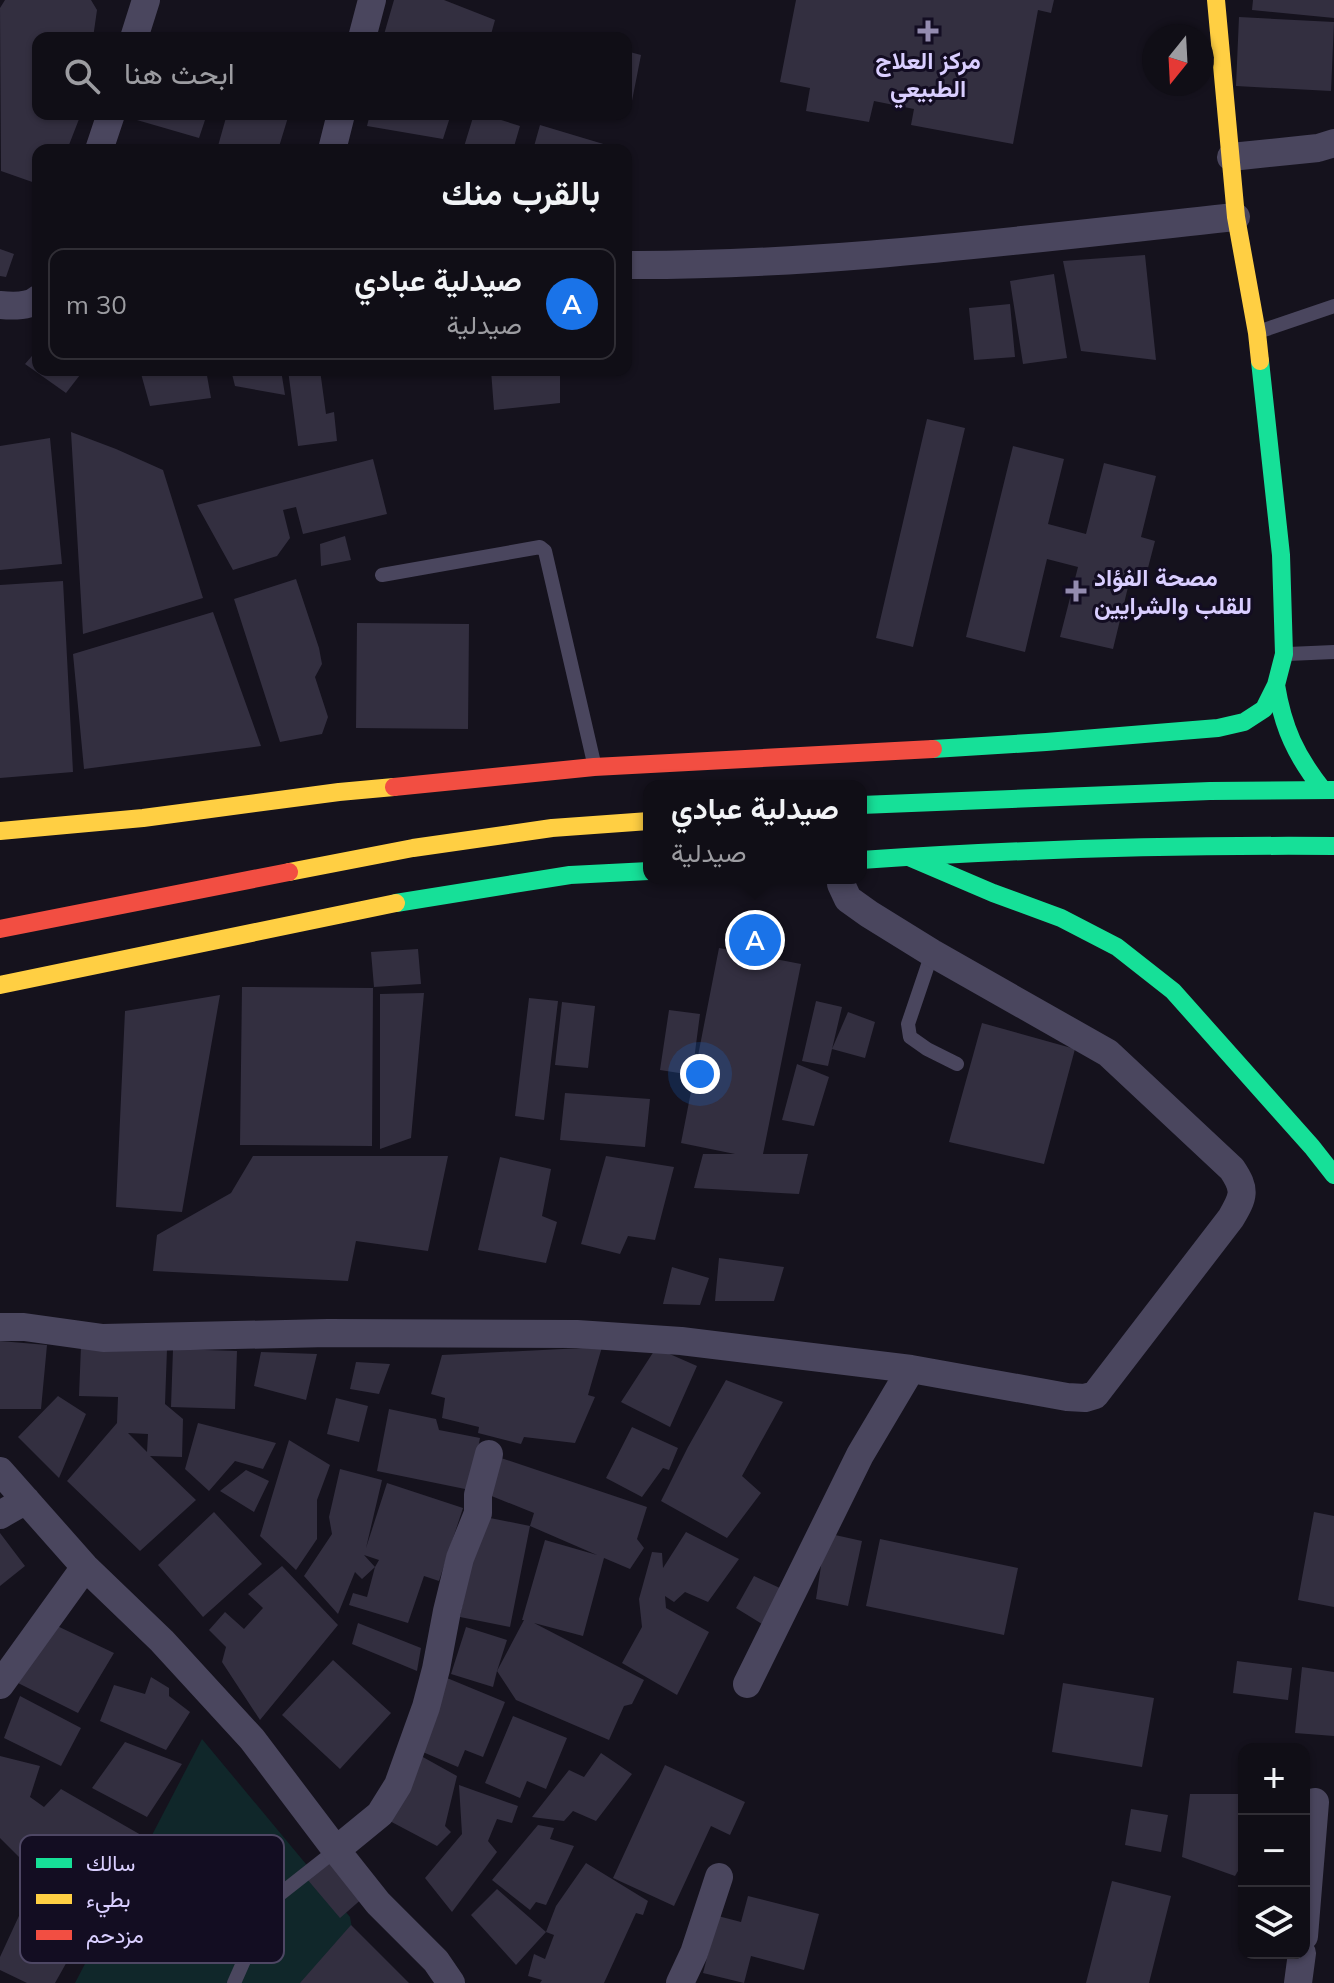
<!DOCTYPE html>
<html lang="ar">
<head>
<meta charset="utf-8">
<style>
	:root { --surface:#100e16; --page:#19171f; --text:#f1f3f6; --muted:#9c9ca1; --line:#302e35; --accent:#1a73e8 }
	body { margin:0; font-family:Mulish,Vazirmatn,sans-serif; background:var(--page); color:var(--text); direction:rtl }
	.controls { position:absolute; right:24px; bottom:24px; display:grid; overflow:hidden; border-radius:16px; box-shadow:0 2px 6px #0004 }
	.controls button { width:72px; height:72px; display:grid; place-items:center; padding:0; border:0; border-bottom:2px solid var(--line); background:var(--surface); color:var(--text); font:40px sans-serif }
	.compass { position:absolute; left:1142px; top:24px; width:72px; height:72px; border-radius:50%; background:var(--surface); box-shadow:0 2px 6px #0004; rotate:198deg }
	.you { position:absolute; left:700px; top:1074px; width:28px; height:28px; margin:-20px; border:6px solid #fff; border-radius:50%; background:#1a73e8; box-shadow:0 0 0 12px #1a73e833 }
	.badge { display:grid; place-items:center; width:52px; height:52px; border-radius:50%; background:var(--accent); color:#fff; font-size:26px; font-weight:700 }
	.pin { position:absolute; translate:-50% -50%; border:4px solid #fff; box-shadow:0 2px 8px #0006 }
	.popup { position:absolute; left:643px; top:780px; width:224px; height:104px; box-sizing:border-box; display:grid; place-content:center; border-radius:16px; background:var(--surface); filter:drop-shadow(0 2px 6px #0005); font-size:26px; white-space:nowrap; color:var(--muted) }
	.popup b { font-size:30px; color:var(--text) }
	.popup::after { content:''; position:absolute; left:50%; top:100%; margin-left:-16px; border:16px solid transparent; border-top-color:var(--surface) }
	.list { margin:0; padding:0; list-style:none }
	h2 { display:flex; justify-content:space-between; align-items:center; height:104px; margin:0; padding:0 32px; font-size:34px }
	h2 small { font-size:26px; font-weight:400; color:var(--muted) }
	.list li { display:grid; grid-template-columns:52px 1fr auto; gap:24px; align-items:center; box-sizing:border-box; height:112px; margin:0 16px 16px; padding:0 16px; border:2px solid var(--line); border-radius:16px }
	.list b { display:block; font-size:30px; white-space:nowrap }
	.list p { margin:0; font-size:26px; white-space:nowrap; color:var(--muted) }
	.list em { font-size:26px; font-style:normal; color:var(--muted) }
	.icon { flex:none; width:44px; height:44px; fill:none; stroke:currentColor; stroke-width:2; stroke-linecap:round; stroke-linejoin:round }
	.map { position:relative; flex:none; width:1334px; height:1983px; overflow:hidden; direction:ltr }
	.search { position:absolute; background:var(--surface); box-shadow:0 2px 6px #0004; left:32px; top:32px; width:600px; height:88px; display:flex; align-items:center; gap:20px; box-sizing:border-box; padding:0 28px; border-radius:16px; color:var(--muted); font-size:30px }
	.panel { position:absolute; background:var(--surface); box-shadow:0 2px 6px #0004; left:32px; top:144px; width:600px; height:232px; border-radius:16px; direction:rtl }
	.map>svg:first-child { display:block }
	.green { fill:#10272a }
	.building { fill:#332f40; fill-rule:evenodd }
	.lines { fill:none; stroke-linecap:round; stroke-linejoin:round }
	.lane { stroke:#4a465e; stroke-width:14 }
	.street { stroke:#4a465e; stroke-width:28 }
	.fast { stroke:#16e098; stroke-width:18 }
	.slow { stroke:#ffcf43; stroke-width:18 }
	.jam { stroke:#f24e42; stroke-width:18 }
	.poi-dot { fill:#948cb0; stroke:#130d22; stroke-width:3 }
	.labels { text-anchor:middle; dominant-baseline:central; stroke-width:6; stroke-linejoin:round; paint-order:stroke }
	.poi-label { font-size:24px; font-weight:bold; fill:#d9ceff; stroke:#130d22 }
	.key { fill:#130d22; stroke:#4e4764; stroke-width:2 }
	.key-label { font-size:22px; fill:#d9ceff }
</style>
</head>
<body>
<div class="map">
<svg width="1334" height="1983" viewBox="0 0 1334 1983">
	<rect width="100%" height="100%" fill="#15121d"/>
	<path class="green" d="M202 1739 350 1917 362 1983H75Z"/>
	<path class="building" d="M5 0H91L97 10 93 38H38V114H81L67 150H38V184L1 171 0 8Z
		M394 0H444L495 20 490 38H383Z
		M796 0H1054L1051 13 1038 10 1013 144 911 125 914 109 874 101 869 122 806 111 810 88 780 82Z
		M1253 0H1334V18L1252 10Z
		M1239 17 1334 22 1331 91 1236 86Z
		M626 51 641 55 630 111 626 110Z
		M132 114H207L199 138 130 118Z
		M227 114H289L278 150H230L218 146Z
		M370 114H451L443 139 367 126Z
		M474 114H482L520 126 513 150H463Z
		M540 125 620 149V150H533Z
		M0 249 14 254 6 277 0 276Z
		M1145 255 1156 360 1081 351 1063 261Z
		M1054 274 1067 358 1023 364 1010 281Z
		M1010 304 1015 357 974 360 969 308Z
		M38 349V370H81L83 371 66 393 25 364Z
		M140 370H206L211 398 150 406Z
		M231 370H281L285 395 235 386Z
		M288 370H320L326 414 334 412 337 441 298 446Z
		M491 370H560V403L494 410Z
		M927 419 965 428 913 647 876 638Z
		M71 432 116 449 163 470 203 598 83 634Z
		M50 438 62 564 0 570V446Z
		M1013 446 1064 459 1048 524 1086 534 1104 463 1156 476 1141 537 1155 541 1143 587 1129 583 1113 649 1060 637 1078 567 1047 559 1025 652 966 637Z
		M373 459 387 514 303 534 296 507 283 510 290 538 277 556 233 570 197 505Z
		M345 536 351 560 321 566 320 544Z
		M296 579 319 648 322 664 315 677 328 717 322 734 280 742 234 599Z
		M63 581 73 772 0 778V585Z
		M213 612 261 746 84 769 73 654Z
		M357 623 469 624 468 729 356 728Z
		M719 948 801 964 763 1154H808L799 1194 694 1188 703 1154H735L681 1143Z
		M418 949 421 984 374 987 371 952Z
		M242 987 373 988 372 1146 240 1145Z
		M424 993 411 1138 380 1149V994Z
		M220 995 182 1212 116 1207 125 1011Z
		M529 998 558 1001 544 1120 515 1116Z
		M816 1001 842 1007 832 1049 848 1012 875 1022 865 1058 832 1049 828 1066 802 1061Z
		M562 1002 595 1006 588 1068 555 1065Z
		M669 1010 700 1014 692 1075 660 1070Z
		M982 1023 1075 1049 1044 1164 949 1142Z
		M797 1064 829 1077 814 1126 782 1120Z
		M565 1093 650 1099 645 1147 560 1140Z
		M253 1156H448L428 1251 356 1241 348 1281 153 1271 157 1235 231 1193Z
		M606 1156 674 1167 655 1240 628 1236 620 1254 581 1244Z
		M500 1157 551 1169 542 1216 557 1222 546 1263 478 1250Z
		M719 1258 784 1267 774 1301H715Z
		M672 1267 709 1278 700 1305 663 1304Z
		M0 1341 47 1345 41 1409H0Z
		M81 1346 167 1349 165 1404 183 1419 182 1457 150 1456 196 1500 140 1551 67 1481 117 1423 118 1397 79 1396ZM128 1433 148 1434 147 1452Z
		M602 1347 588 1395 595 1397 575 1443 524 1437 521 1444 478 1433 479 1427 442 1418 445 1398 431 1394 442 1355Z
		M656 1348 697 1366 670 1427 621 1402Z
		M173 1349 237 1351 235 1409 171 1407Z
		M261 1352 317 1354 306 1400 254 1386Z
		M356 1362 390 1364 379 1394 350 1389Z
		M726 1380 783 1402 742 1476 761 1493 727 1538 661 1501 688 1447Z
		M58 1396 86 1414 59 1478 18 1437Z
		M336 1398 368 1406 359 1442 327 1434Z
		M389 1409 436 1419 439 1430 480 1438 470 1490 377 1471Z
		M198 1423 276 1443 263 1469 235 1461 209 1491 185 1469Z
		M632 1427 678 1448 669 1470 663 1468 642 1497 606 1478Z
		M289 1440 330 1465 317 1500V1539L296 1570 260 1536Z
		M489 1454 647 1507 637 1539 644 1548 630 1569 604 1558 583 1636 534 1623 644 1680 632 1704 624 1706 609 1740 516 1700 497 1671 493 1687 451 1674 466 1627 507 1640 497 1671 524 1620H522L545 1540 597 1555 530 1526 510 1627 460 1617 480 1516 530 1526 534 1513 489 1495Z
		M340 1469 382 1480 366 1548 387 1483 463 1508 439 1581 424 1576 408 1623 349 1605 353 1593 367 1597 375 1567 379 1560 364 1555 375 1567 362 1579 355 1572 338 1614 304 1576 332 1534 329 1517Z
		M246 1470 269 1481 254 1512 220 1491Z
		M214 1512 262 1564 203 1617 158 1565Z
		M1314 1512 1334 1516V1607L1298 1600Z
		M686 1532 739 1559 708 1602 685 1592 674 1602 665 1596 666 1608 709 1632 677 1695 622 1663 642 1627 639 1599 652 1552 662 1553 663 1568Z
		M0 1533 25 1566 0 1586Z
		M826 1533 862 1541 848 1606 816 1599Z
		M880 1539 1018 1568 1004 1635 866 1606Z
		M282 1566 338 1625 260 1720 222 1662 226 1647 209 1630 225 1612 244 1629 263 1608 248 1594Z
		M754 1576 782 1589 762 1624 736 1608Z
		M358 1623 421 1648 417 1671 352 1644Z
		M53 1624 114 1653 78 1713 18 1683Z
		M333 1660 391 1713 340 1769 282 1715Z
		M1237 1661 1292 1668 1288 1700 1233 1693Z
		M1302 1667 1334 1672V1736L1295 1733Z
		M151 1677 169 1688V1696L190 1712 166 1750 100 1721 114 1685 145 1694Z
		M447 1678 505 1702 483 1757 465 1750 458 1767 418 1750Z
		M1063 1683 1154 1698 1142 1767 1052 1752Z
		M20 1696 81 1728 61 1766 4 1738Z
		M513 1716 567 1738 546 1789 527 1781 520 1798 485 1783Z
		M125 1742 182 1764 147 1817 92 1788Z
		M601 1753 632 1774 596 1821 573 1811 564 1821 532 1817 569 1770 584 1777Z
		M0 1756 40 1766 30 1797 44 1807 61 1789 141 1835 89 1904 27 1865 0 1838Z
		M421 1756 457 1776 445 1826 451 1832 437 1846 386 1819Z
		M665 1765 745 1802 730 1835 711 1826 674 1906 613 1878Z
		M459 1785 518 1806 512 1823 497 1819 488 1841 497 1852 452 1912 425 1878 462 1834Z
		M1190 1794H1238L1239 1813 1244 1815V1861L1235 1876 1182 1857Z
		M1131 1809 1168 1815 1161 1852 1125 1845Z
		M538 1825 554 1828 550 1839 574 1846 546 1905 536 1902 530 1910 492 1880Z
		M224 1858 250 1868 229 1923 204 1913Z
		M332 1858 364 1897 340 1918 307 1879Z
		M586 1863 648 1901 643 1915 636 1913 604 1983H540L542 1980 528 1976 534 1954 545 1959 554 1935 546 1932 556 1906Z
		M1112 1881 1171 1896 1149 1983H1086Z
		M497 1889 546 1932 516 1965 471 1915Z
		M30 1892 82 1935 55 1983H27L0 1970V1957Z
		M748 1896 819 1914 804 1970 751 1956 744 1983 703 1973 718 1916 741 1922Z
		M351 1925 409 1983H300Z"/>
	<g class="lines">
		<path class="lane" d="M1261 331 1334 306
			M382 575 540 547 545 551 594 763
			M1288 654 1334 652
			M932 953 908 1024 910 1037 927 1049 957 1064
			M234 1983 270 1902 336 1850"/>
		<path class="street" d="M134 38 146 0
			M362 38 372 0
			M99 150 111 114
			M332 150 341 114
			M1231 157 1318 148 1334 143
			M626 265C830 266 1033 238 1236 217
			M0 305C11 306 29 307 38 299
			M0 1327H24L103 1338 328 1333 577 1334 681 1341 911 1369 1067 1397 1085 1398 1095 1395 1231 1218C1244 1196 1246 1190 1232 1169L1108 1053 932 953 869 914 848 899 841 884V878
			M0 1471 85 1567 162 1641 252 1739 336 1850 378 1903 436 1961 451 1983
			M0 1515 26 1500
			M747 1684 860 1455 911 1369
			M0 1685 85 1567
			M336 1850 380 1814 398 1785 426 1707 436 1669 447 1611 460 1558 478 1513V1495L489 1454
			M1304 1936 1315 1802
			M680 1983 694 1953 719 1877
			M1298 1983 1302 1953"/>
		<path class="fast" d="M1276 685C1283 728 1296 756 1323 790
			M933 749 1046 742 1218 728 1244 722 1264 709 1276 685 1284 654 1281 555 1260 361
			M861 805 1210 791 1334 790
			M911 858 993 893 1061 918 1117 947 1173 991 1312 1147 1334 1175
			M861 860C1019 849 1176 845 1334 846
			M396 903 570 875 649 871"/>
		<path class="slow" d="M1216 0 1236 217 1257 333 1260 361
			M0 831 143 818 339 792 394 787
			M289 872 413 848 552 828 649 821
			M0 985 396 903"/>
		<path class="jam" d="M394 787 594 767 933 749
			M0 929 289 872"/>
	</g>
	<g class="poi-dot">
		<path d="M924 19h8v8h8v8h-8v8h-8v-8h-8v-8h8z"/>
		<path d="M1072 579h8v8h8v8h-8v8h-8v-8h-8v-8h8z"/>
	</g>
	<g class="labels">
		<g class="poi-label">
			<text x="928" y="60">مركز العلاج<tspan x="928" dy="28">الطبيعي</tspan></text>
			<text x="1094" y="577" text-anchor="start">مصحة الفؤاد<tspan x="1094" dy="28">للقلب والشرايين</tspan></text>
		</g>
	</g>
	<rect x="20" y="1835" width="264" height="128" rx="12" class="key"/>
	<rect x="36" y="1858" width="36" height="10" fill="#16e098"/>
	<rect x="36" y="1894" width="36" height="10" fill="#ffcf43"/>
	<rect x="36" y="1930" width="36" height="10" fill="#f24e42"/>
	<g class="key-label">
		<text x="86" y="1871">سالك</text>
		<text x="86" y="1907">بطيء</text>
		<text x="86" y="1943">مزدحم</text>
	</g>
</svg>
<div class="controls">
<button>+</button>
<button>−</button>
<button><svg class="icon" aria-label="layers" viewBox="0 0 24 24"><path d="M12 4l9 5-9 5-9-5zM3 14l9 5 9-5"/></svg></button>
</div>
<svg class="compass" viewBox="-18 -18 36 36"><path d="M0-13l5 13h-10z" fill="#e53935"/><path d="M0 13l5-13h-10z" fill="#9c9ca1"/></svg>
<div class="you"></div>
<div class="pin badge" style="left:755px;top:940px">A</div>
<div class="popup"><b>صيدلية عبادي</b>صيدلية</div>
<div class="search"><svg class="icon" aria-label="search" viewBox="0 0 24 24"><circle cx="10" cy="10" r="6"/><path d="M15 15l6 6"/></svg>ابحث هنا</div>
<section class="panel">
<h2>بالقرب منك<small></small></h2>
<ul class="list">
<li><span class="badge">A</span><div><b>صيدلية عبادي</b><p>صيدلية</p></div><em>30 m</em></li>
</ul>
</section>
</div>
</body>
</html>
